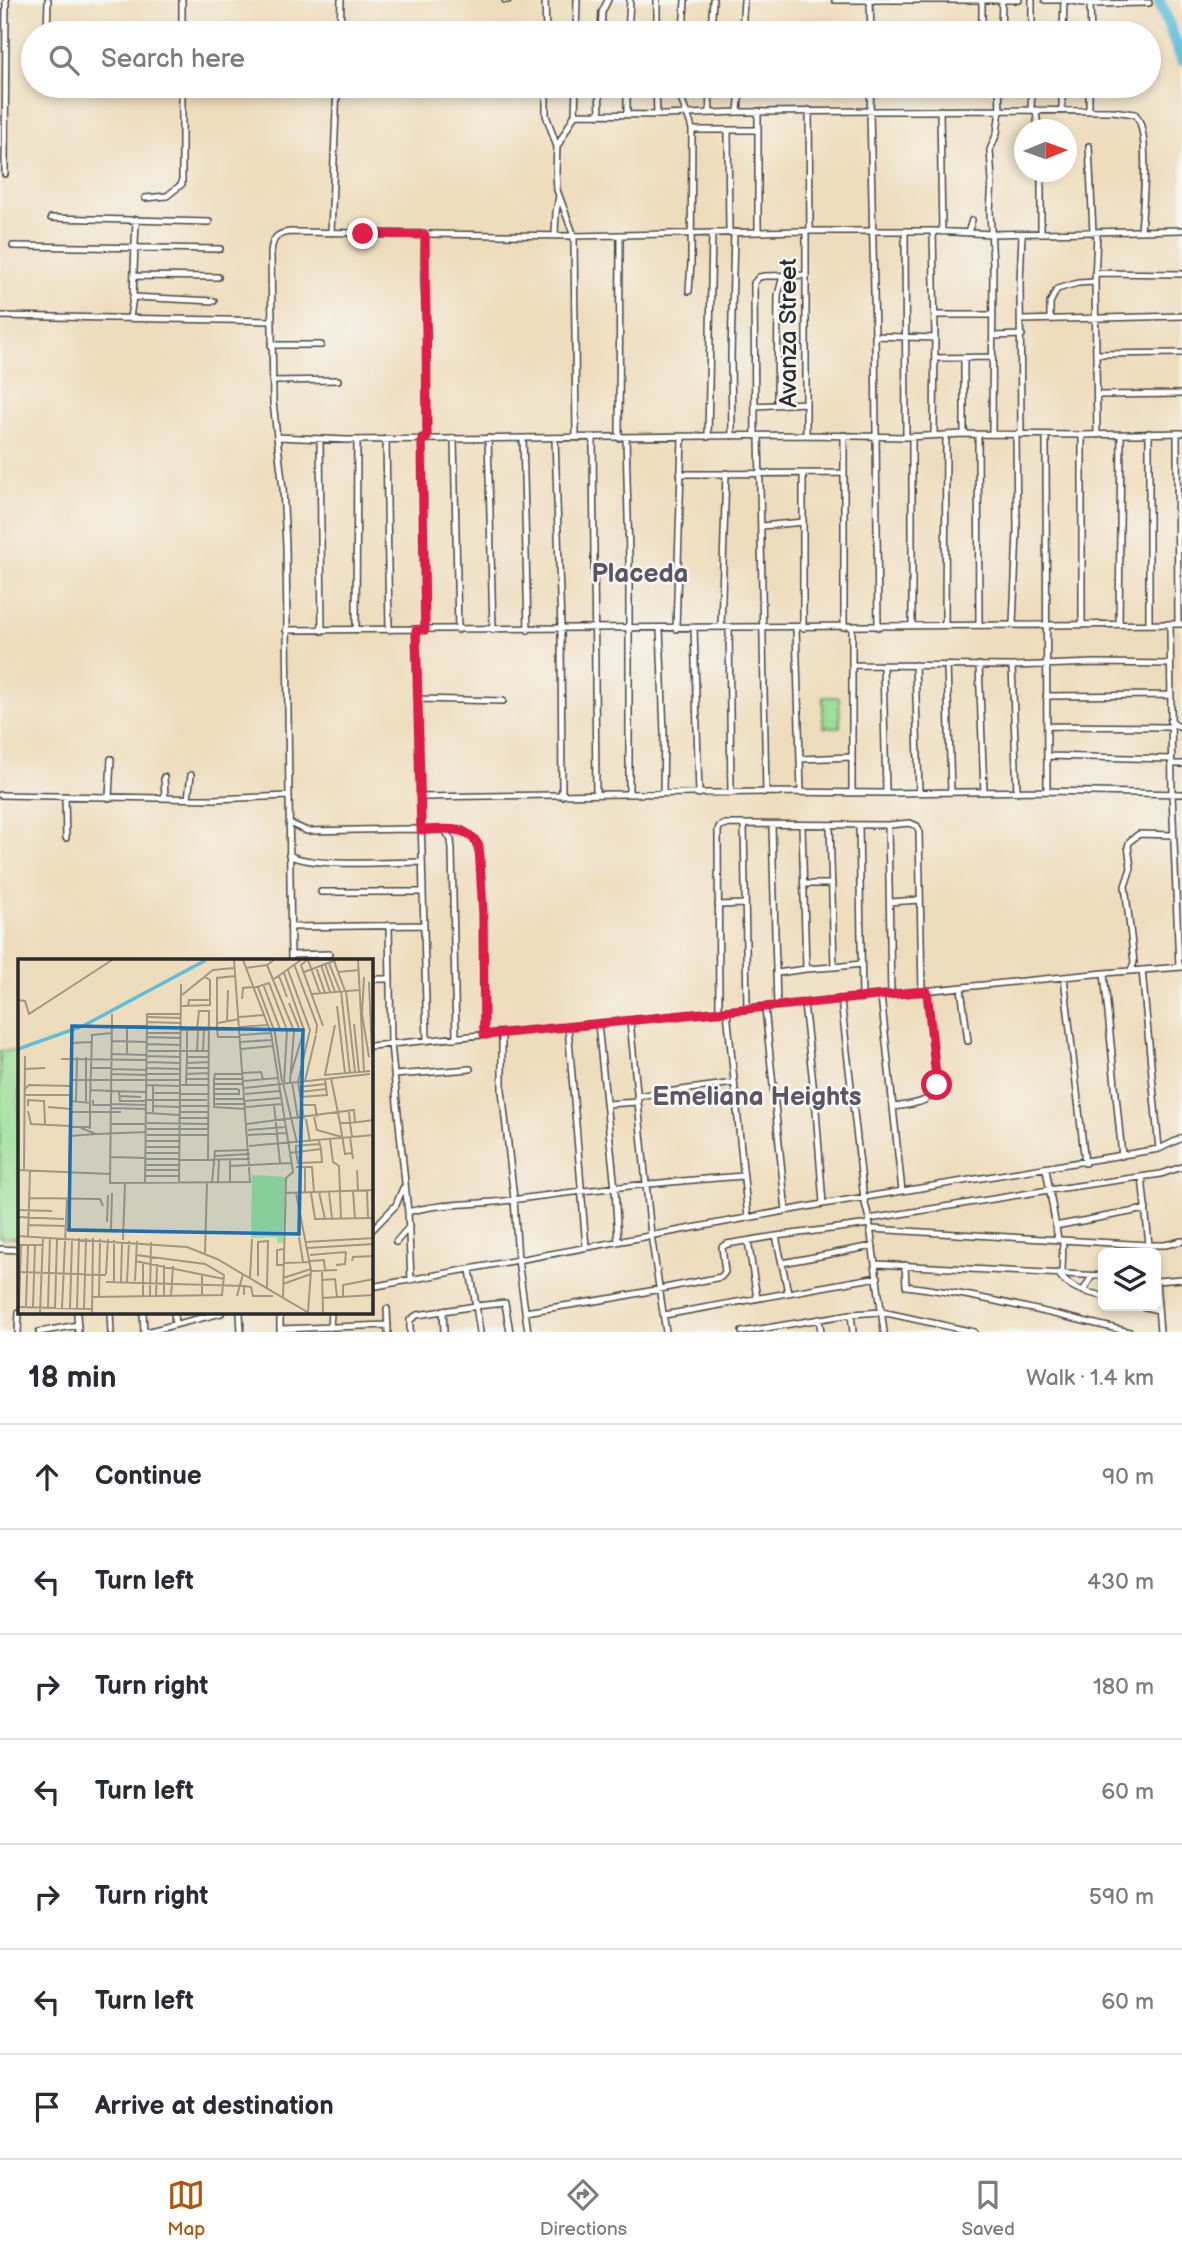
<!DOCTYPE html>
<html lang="en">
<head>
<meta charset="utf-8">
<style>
	:root { --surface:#fff; --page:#f7f7f7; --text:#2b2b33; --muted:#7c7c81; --line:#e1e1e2; --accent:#b45309 }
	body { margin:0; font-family:"Balsamiq Sans",sans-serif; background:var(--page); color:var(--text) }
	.controls { position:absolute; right:21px; bottom:21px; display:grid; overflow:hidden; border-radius:10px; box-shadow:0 4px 10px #0003 }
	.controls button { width:63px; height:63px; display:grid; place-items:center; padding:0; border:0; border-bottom:2px solid var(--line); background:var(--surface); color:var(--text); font:35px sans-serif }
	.compass { position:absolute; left:1014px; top:119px; width:63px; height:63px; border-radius:50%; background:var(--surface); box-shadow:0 4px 10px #0003; rotate:89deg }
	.stop { position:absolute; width:21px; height:21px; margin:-16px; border:5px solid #e11d48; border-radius:50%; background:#fff }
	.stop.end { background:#e11d48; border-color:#fff; box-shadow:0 2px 7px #0008 }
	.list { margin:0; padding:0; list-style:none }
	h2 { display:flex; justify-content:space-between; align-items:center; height:91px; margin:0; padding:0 28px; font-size:30px }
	h2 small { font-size:23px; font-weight:400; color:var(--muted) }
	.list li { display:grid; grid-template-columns:46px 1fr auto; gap:21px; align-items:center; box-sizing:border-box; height:105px; padding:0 28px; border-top:2px solid var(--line) }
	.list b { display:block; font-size:26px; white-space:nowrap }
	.list em { font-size:23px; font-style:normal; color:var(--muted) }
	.icon { flex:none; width:38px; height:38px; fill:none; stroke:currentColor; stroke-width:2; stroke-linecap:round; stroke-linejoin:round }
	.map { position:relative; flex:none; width:1182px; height:1332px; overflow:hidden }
	.search { position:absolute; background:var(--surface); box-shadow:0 4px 10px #0003; left:21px; right:21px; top:21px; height:77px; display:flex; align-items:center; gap:18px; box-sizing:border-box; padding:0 24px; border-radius:38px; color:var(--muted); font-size:26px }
	.sheet { height:826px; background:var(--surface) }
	nav { display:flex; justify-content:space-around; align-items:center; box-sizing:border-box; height:98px; border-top:2px solid var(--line); background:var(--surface); font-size:19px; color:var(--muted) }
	nav a { display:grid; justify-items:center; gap:4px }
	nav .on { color:var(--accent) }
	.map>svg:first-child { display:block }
	.green { fill:#9bdf97; stroke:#638561; stroke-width:2 }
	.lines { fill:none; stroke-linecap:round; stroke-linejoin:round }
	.river { stroke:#5ebedc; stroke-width:12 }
	.minor-casing { stroke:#484641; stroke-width:8 }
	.minor { stroke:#fff; stroke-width:5 }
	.route { stroke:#e11d48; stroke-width:9 }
	.labels { text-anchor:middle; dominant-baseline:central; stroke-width:5; stroke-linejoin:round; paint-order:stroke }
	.street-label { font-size:24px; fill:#2b2b2b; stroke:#f6f6f2 }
	.neighbourhood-label { font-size:26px; font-weight:bold; fill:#5b5566; stroke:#f6f6f2 }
	.inset-river { fill:none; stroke:#5ebedc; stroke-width:3.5 }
	.inset-road { fill:none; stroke:#a09682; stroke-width:2 }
	.view { fill:#1f6fb2; fill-opacity:0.15; stroke:#1f6fb2; stroke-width:3.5 }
	.inset-edge { fill:none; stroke:#2b2b2b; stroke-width:3.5 }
</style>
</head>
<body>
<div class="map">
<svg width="1182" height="1332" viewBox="0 0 1182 1332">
	<rect width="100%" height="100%" fill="#f6f6f2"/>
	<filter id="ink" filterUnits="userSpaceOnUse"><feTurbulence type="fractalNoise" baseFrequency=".0143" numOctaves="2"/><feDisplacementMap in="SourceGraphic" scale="14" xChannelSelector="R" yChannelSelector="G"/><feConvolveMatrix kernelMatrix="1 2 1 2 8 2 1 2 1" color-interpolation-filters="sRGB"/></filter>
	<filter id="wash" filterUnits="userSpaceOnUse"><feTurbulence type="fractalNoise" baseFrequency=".00686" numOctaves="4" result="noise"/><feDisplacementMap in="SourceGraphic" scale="28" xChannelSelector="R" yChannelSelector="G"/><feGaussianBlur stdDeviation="1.57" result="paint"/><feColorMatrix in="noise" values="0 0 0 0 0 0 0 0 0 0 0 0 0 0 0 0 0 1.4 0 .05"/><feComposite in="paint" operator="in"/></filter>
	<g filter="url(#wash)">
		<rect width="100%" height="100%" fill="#eeddbc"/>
		<path class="green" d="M823 697H839L840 727H823Z
			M0 1051H19V1238H0Z"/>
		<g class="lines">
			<path class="river" d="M1159 0 1182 60"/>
		</g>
	</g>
	<g filter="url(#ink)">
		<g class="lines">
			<g class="minor-casing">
				<path id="minor" d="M505 0H508
					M545 0 546 33
					M835 0H1019
					M870 0 871 33
					M1045 0H1059
					M1065 0 1090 4 1091 33
					M1090 4 1149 3
					M982 28V0
					M742 29H1001
					M47 33 48 0
					M182 33V0
					M340 33 341 0
					M576 33 577 0
					M601 33 602 12 608 0
					M628 33 630 0
					M657 33V0
					M683 33 685 0
					M711 33 713 0
					M742 33 744 0
					M1001 33 1002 0
					M1032 33V0
					M1063 33 1064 0
					M546 86V115L557 147
					M599 86 600 115
					M627 86V115
					M656 86 657 115
					M680 86C678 101 690 115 692 130L691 263 689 291
					M709 86 710 113
					M740 86 738 112 1000 110 1112 111 1135 114C1151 130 1143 206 1141 230
					M871 86 870 110 875 336 878 627
					M1062 86V111
					M1089 86V110
					M809 110 810 231
					M940 110 942 232
					M1031 110 1032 86
					M1036 110 1038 130
					M575 114 664 115 738 112
					M692 130H728
					M1089 146 1093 233
					M1041 172V233
					M5 174 6 0
					M145 198 167 196 182 184V86
					M51 218 209 222
					M905 231 906 437
					M933 231 935 335 934 435
					M729 232 728 130H757
					M758 232V111
					M331 233 337 86
					M968 233 972 220
					M555 234 556 212 559 196
					M425 235 424 280 427 334V438
					M13 246 220 249
					M1096 273 1182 274
					M134 276 218 277
					M133 297 214 301
					M935 315H993
					M0 316 271 321
					M130 318 133 297 136 219
					M1050 318V303L1057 289 1078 283 1095 282
					M1022 320 1182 316
					M875 336 935 338
					M993 336 1022 335
					M271 345H321
					M1096 354 1182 353
					M935 358 992 357
					M272 381 338 380
					M1097 395 1182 394
					M777 404 778 295 783 276
					M756 406 805 403
					M1149 433V624
					M1177 433 1178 624
					M964 434V358
					M978 434 979 625
					M992 434 993 265 990 211 992 181 990 150 997 133 1000 110 999 86
					M806 435V231
					M844 435V627
					M1021 435 1020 283 1022 234
					M1046 435 1047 791
					M1097 435 1095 282 1097 232
					M732 436 731 356 734 232
					M755 436 754 283 759 277 765 276 805 275
					M759 436 766 792
					M277 437 347 440 806 435 906 437 964 434 1082 435 1182 433
					M576 437 574 236 557 190 556 172 557 147 575 114 576 86
					M708 437 712 233
					M912 437V625
					M422 438 425 630
					M454 438 458 630
					M488 438 493 630
					M523 438 528 630
					M555 438 561 628 562 796
					M593 438 596 794
					M619 438 620 235
					M626 438 629 557V794
					M320 439 322 631
					M386 439 389 630
					M680 474 844 473
					M803 475V628
					M762 526 803 522
					M1013 624 1017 532 1016 435
					M1082 624V435
					M1119 624 1121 435
					M1170 624 1172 793 1179 967
					M945 625 946 435
					M721 627 726 473
					M729 627 731 793
					M852 627V793
					M694 628 699 794
					M796 628 801 792
					M660 629 664 733 663 793
					M676 629 682 437
					M286 630 1182 624
					M356 630 357 440
					M416 630 427 1041
					M852 665 1012 666
					M883 665 886 793
					M915 665 919 792
					M947 665 951 792
					M979 665 984 792
					M1046 696 1170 695
					M418 699 503 701
					M1170 721 1182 729
					M1047 726 1170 727
					M1047 756 1171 759
					M800 759 852 757
					M1171 764H1182
					M164 777 165 798
					M1017 792 1012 666 1095 663 1170 664
					M0 795 214 799 288 796
					M65 796 66 838
					M420 797 766 792 886 793 1047 791 1182 794
					M109 798 111 759
					M188 798 191 775
					M289 823 307 831 408 829 462 830 474 838 480 855 483 913 484 1035
					M744 824 747 1009
					M772 825 777 1006
					M802 825 806 969 834 967
					M830 825 834 967 861 964
					M859 825 862 998
					M888 825 910 823 917 826 919 831 922 992
					M445 830 451 840 452 850 456 1038
					M289 855C313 868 392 862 422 862
					M804 884H832
					M321 892H423
					M890 902 919 900
					M718 905 745 904
					M389 925 391 1044 408 1212 411 1280
					M290 927 424 925
					M291 955 329 954
					M291 961 286 545 283 489 273 402 271 253C272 238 277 233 291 232L574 236 806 231H933L992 234 1182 230
					M1142 970 1159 1149
					M1131 971 1134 962 1125 886 1131 868 1128 846 1130 841 1139 834 1173 835
					M777 973 806 969
					M1104 973 1122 1156
					M1064 977 1085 1163
					M371 979H390
					M961 988 968 1041
					M881 996 902 1191
					M841 1000 864 1199 869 1219 884 1332
					M804 1004 816 1110 823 1204
					M765 1008 786 1211
					M727 1011 748 1218
					M719 1012 718 831 719 827 725 824 888 825 891 995
					M630 1021 651 1235 666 1332
					M598 1024 615 1189 618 1242
					M568 1027 586 1247
					M502 1033V1090L514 1199 518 1260 528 1332
					M371 1046 1104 973 1182 967
					M395 1075 470 1069
					M637 1096 734 1083
					M607 1104 638 1102
					M894 1107C911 1104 932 1104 937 1085L927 991
					M1046 1169 1058 1239
					M1142 1177 1149 1245
					M408 1212C440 1203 471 1205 504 1201 583 1190 663 1182 743 1176
					M869 1219 1049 1190 1161 1174 1182 1167
					M1055 1226 1146 1209
					M871 1229 1149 1245H1165L1182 1241
					M371 1231 396 1205 403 1188
					M776 1236 788 1292
					M748 1241 757 1298
					M396 1242 409 1227
					M0 1249 19 1250
					M782 1263 873 1246
					M876 1264 1103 1276
					M905 1265 906 1286C982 1295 1056 1315 1130 1332
					M470 1270 476 1306 505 1303 510 1332
					M1058 1273C1069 1289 1085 1292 1103 1296
					M1062 1273 1063 1240
					M1156 1281 1160 1332
					M1156 1281 1182 1279
					M371 1287 823 1204 1159 1149 1182 1138
					M1083 1291 1092 1276
					M1141 1306 1158 1310
					M387 1309 388 1332
					M443 1310 444 1332
					M525 1312 614 1298 721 1277 725 1272 722 1247 727 1244 776 1236 870 1224
					M77 1313 78 1332
					M110 1313 111 1332
					M143 1313 144 1332
					M174 1313 175 1324
					M240 1313 241 1332
					M280 1313V1332
					M851 1314 853 1332
					M664 1315 878 1277
					M819 1319 821 1332
					M330 1328 331 1313
					M280 1329 388 1325
					M18 1332 19 1312
					M39 1332 78 1325
					M146 1332 221 1313
					M410 1332V1320L417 1315 476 1306 480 1332
					M742 1332 851 1314 882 1312 974 1332"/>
			</g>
			<use href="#minor" class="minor"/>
		</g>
	</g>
	<g class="lines" filter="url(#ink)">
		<path class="route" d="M363 234 425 235 427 438H422L425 630H416L421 830C442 830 467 824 479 846L483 913 484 1035 927 991 937 1085"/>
	</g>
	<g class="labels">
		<g class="street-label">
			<text transform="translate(788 333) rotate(-90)">Avanza Street</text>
		</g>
		<g class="neighbourhood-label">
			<text x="640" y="574">Placeda</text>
			<text x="757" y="1097">Emeliana Heights</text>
		</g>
	</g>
	<g transform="translate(18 959)">
		<rect width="355" height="355" fill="#eeddbc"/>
		<path d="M234 216 267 218 265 284H259V278L233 279Z" fill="#9bdf97"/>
		<path class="inset-river" d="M0 90 65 67 188 1"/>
		<path class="inset-road" d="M225 1 253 74 275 213 268 219 265 338M256 1 249 6 276 72 272 123M289 1 283 6 305 67M290 1 302 34M340 1 346 112M316 2 327 32M311 4 322 32M276 5 299 66 298 75M307 5 317 33M303 6 312 33M298 8 307 34M228 9 249 6M270 11 292 71 280 123 286 160M286 13 318 1M320 13 341 11M266 14 286 71 272 118M261 17 269 38M346 18 344 55 351 98M256 20 283 1M351 23 354 96M245 25 262 70M240 28 257 74 264 123M235 29 251 24 269 71 266 124M323 32 332 115M328 32 337 113M294 35 341 31M164 36 195 11 216 9M224 40 225 29 235 28M0 41 7 42 11 55 94 1M271 44 281 69M164 47 192 46V21L187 18M170 47 171 41H192M319 47 327 114M94 55 92 224 232 223 216 1M130 58 162 59M221 58 246 56M209 62 210 31M129 63 162 64M200 64 221 60M336 65 341 113M109 66V95M317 66 307 116 352 112M94 67H129M222 68 249 66M129 69H162M162 71H192M169 71V98H191M179 71 181 52H191L190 201M199 71V19L217 17M199 71 222 70M199 71 200 78H222M129 74H162M222 76 253 74M129 78 162 79M94 82 129 83M222 83 254 81M129 85 162 86M223 90 255 87M130 92H191M179 92 180 71M185 92 186 71M94 95 129 96M129 97 162 98M43 100 129 101M129 103 162 104M169 104 191 103M72 109H94M129 109 162 110M169 109H191M6 110 27 109M93 110 129 111M225 114 243 113 245 120M93 115 129 116M129 115H162M168 115 191 114M313 119 322 164H332L334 178M168 120H191M196 120 197 115H224M226 120H196V148L228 150M53 121H162M226 122 260 119M287 122 298 76M274 123 280 160M265 124 279 184M197 125H226M128 126 161 127M162 126H190M168 126 169 98M281 128 308 125M226 129 352 115M196 130H220M6 131 11 126 53 127M72 131 93 132M93 132 128 133M101 133 102 142H128M281 133 309 130M135 134H161M162 135H190M196 135H221V130M227 135 262 132M6 136H53M101 137 123 138M282 138 309 136 307 120M196 140H227M75 141V146H93M128 141H189M53 142 72 144 74 76 94 74M227 142 263 139M58 143 59 98M68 143V98M93 145 128 146M196 145H228M256 146 262 204M283 146H297L299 158M10 147V141L26 142 27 165M135 147 161 148M161 147H190M30 148 53 150M228 148 264 145M93 149 128 150M10 152 13 165 72 168M331 152 332 164 356 161M53 153H103M161 153H190M129 154 161 156M135 155V126M296 158 299 171 324 178M161 159H190M288 160 292 183M129 164 190 165M322 164 327 195 334 194M93 165H128M229 165 336 151 337 163M63 169 78 175 128 173M72 170V144M129 170H190M230 171 267 168M129 176H190M230 176 268 174M52 177 78 175M332 178 335 200M312 180 315 203 321 207 323 260M128 182H161M301 182 303 190 304 203 280 204 278 193 303 190M231 187 356 176M128 188H161M128 194H161M272 194 278 193V187L301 185M196 197 232 195M93 198 128 199M128 200H161M161 201 232 200M128 206H161M212 207 273 204M278 208H294L296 233M287 208V233M0 211 92 215M6 211 7 97M128 211H161M339 211 340 232M51 212 54 84 73 83M128 217H161M200 223 201 201M212 223V201M161 224 163 25M194 224 197 192 231 191M127 225 129 55H163M349 231 350 259M335 232 337 260M301 233 307 260M311 233 314 260M268 234 356 231M278 234 293 311 290 353M293 234 297 260 356 259M11 239 82 240 85 247M0 251 34 252M0 258 46 260M89 263 90 236M10 266 47 267M47 270 81 271M93 270 94 234M0 277 169 288 199 300 291 354M10 277 12 211M281 278 285 303M105 281 107 225M288 283 356 279M0 286H24M289 289 356 285M187 294 189 224M292 296 328 293M117 302 206 320M292 302 306 301 307 311M334 302 335 298 356 297M266 304 292 303M265 306H259V291L266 290M318 306 327 305 328 293M293 312 319 311M304 312 305 354M0 313 88 316M88 315 90 280M240 317V283L250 282 249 329M232 319 234 280M265 319 293 310M304 321 317 320 319 338M117 322 119 282M88 323 226 327M96 323V281M103 323 104 283M109 323 111 282M265 325 293 315M226 336V327L233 328 235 337H255M153 337 155 307M184 337V315M219 337 225 315M325 337V326L356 320M74 338 204 336 206 316 187 305 118 296M81 338 82 280M125 338V303M132 338 133 283M138 338 139 305M146 338V306M304 339 356 336M1 347 3 286M8 347 10 286M0 348 74 350M15 348 17 286M30 349 32 278M37 349 39 280M44 349 49 240M52 349 54 281M59 349 61 279M66 350 68 279M22 354 25 278M74 354 75 279"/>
		<path class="view" d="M54 67 285 71 281 275 51 271Z"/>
		<rect width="355" height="355" class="inset-edge"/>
	</g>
</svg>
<div class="controls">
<button><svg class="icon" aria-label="layers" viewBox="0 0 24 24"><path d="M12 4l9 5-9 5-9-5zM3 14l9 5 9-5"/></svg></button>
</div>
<svg class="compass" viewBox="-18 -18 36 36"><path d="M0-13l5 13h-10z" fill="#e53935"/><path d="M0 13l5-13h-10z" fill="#7c7c81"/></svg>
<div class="stop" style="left:937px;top:1085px"></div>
<div class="stop end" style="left:363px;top:234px"></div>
<div class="search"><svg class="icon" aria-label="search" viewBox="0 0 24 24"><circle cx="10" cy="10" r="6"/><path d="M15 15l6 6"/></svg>Search here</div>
</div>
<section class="sheet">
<h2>18 min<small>Walk · 1.4 km</small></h2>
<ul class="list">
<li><svg class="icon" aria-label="ahead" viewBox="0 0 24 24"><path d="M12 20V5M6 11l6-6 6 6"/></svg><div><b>Continue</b></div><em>90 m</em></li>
<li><svg class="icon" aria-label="left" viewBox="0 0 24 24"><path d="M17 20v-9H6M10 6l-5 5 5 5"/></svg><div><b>Turn left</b></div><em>430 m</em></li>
<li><svg class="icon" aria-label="right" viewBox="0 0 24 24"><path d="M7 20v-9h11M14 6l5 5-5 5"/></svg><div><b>Turn right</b></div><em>180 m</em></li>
<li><svg class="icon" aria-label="left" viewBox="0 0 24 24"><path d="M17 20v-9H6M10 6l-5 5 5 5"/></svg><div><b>Turn left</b></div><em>60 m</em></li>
<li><svg class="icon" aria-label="right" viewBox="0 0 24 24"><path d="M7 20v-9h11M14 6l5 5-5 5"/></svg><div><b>Turn right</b></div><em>590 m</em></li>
<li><svg class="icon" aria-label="left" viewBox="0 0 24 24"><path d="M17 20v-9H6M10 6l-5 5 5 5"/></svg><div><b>Turn left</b></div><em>60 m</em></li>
<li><svg class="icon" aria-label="arrive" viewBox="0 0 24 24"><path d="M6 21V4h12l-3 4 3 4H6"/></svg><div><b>Arrive at destination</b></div></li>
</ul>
</section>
<nav>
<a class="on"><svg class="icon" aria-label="map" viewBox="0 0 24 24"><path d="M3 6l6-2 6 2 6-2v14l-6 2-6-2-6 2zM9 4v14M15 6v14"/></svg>Map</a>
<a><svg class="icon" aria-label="directions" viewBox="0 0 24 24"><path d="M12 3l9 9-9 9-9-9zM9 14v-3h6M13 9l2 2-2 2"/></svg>Directions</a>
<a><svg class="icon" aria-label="saved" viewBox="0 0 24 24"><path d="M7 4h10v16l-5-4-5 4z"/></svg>Saved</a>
</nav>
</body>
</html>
